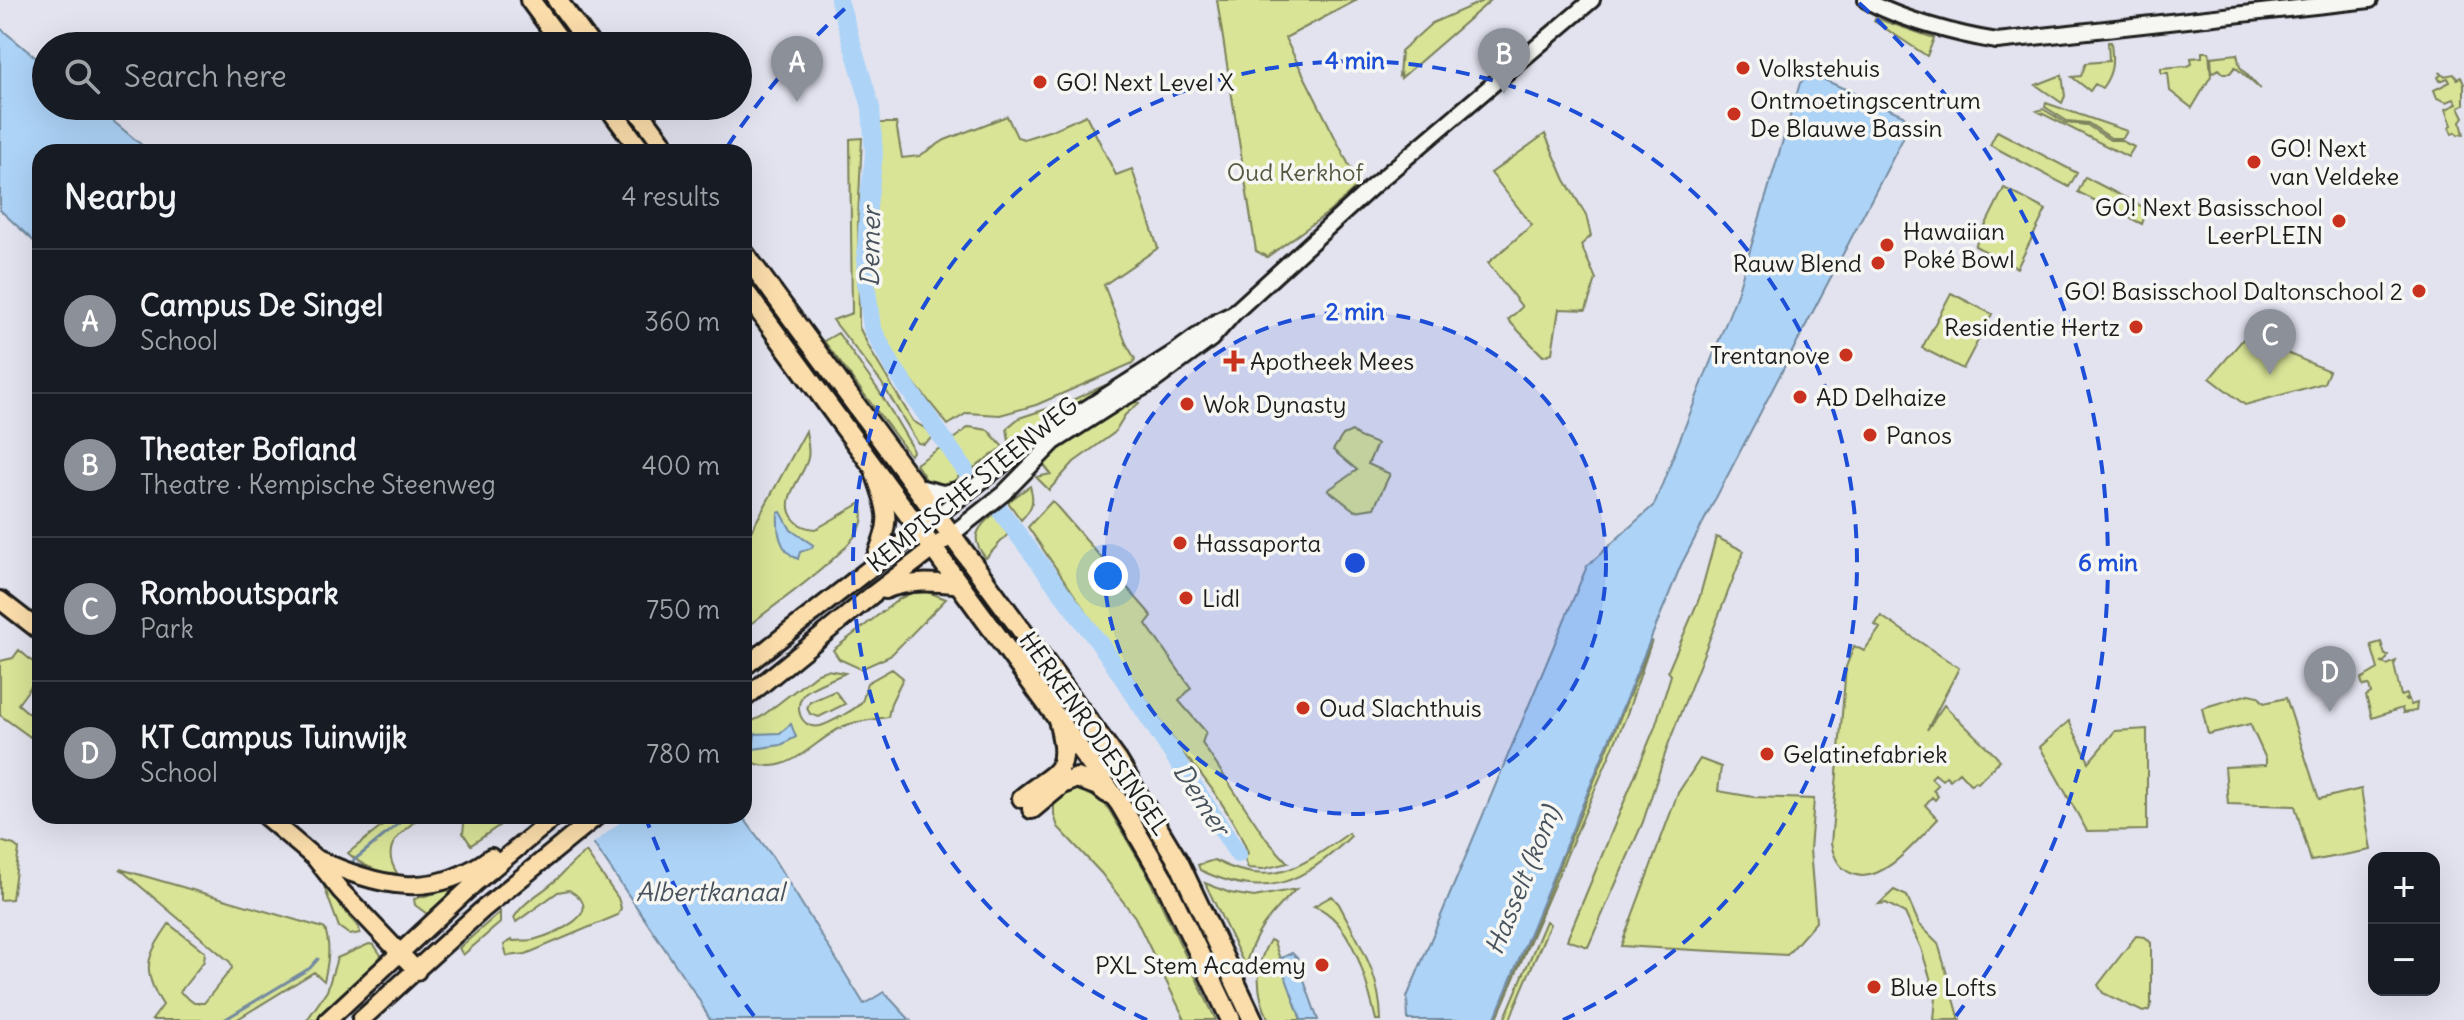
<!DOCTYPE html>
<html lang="en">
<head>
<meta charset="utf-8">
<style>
	:root { --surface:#171b24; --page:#242831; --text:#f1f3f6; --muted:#9ea1a6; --line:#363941; --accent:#8c9099 }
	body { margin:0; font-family:Delius,sans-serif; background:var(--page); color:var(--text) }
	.controls { position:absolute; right:24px; bottom:24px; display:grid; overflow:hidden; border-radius:16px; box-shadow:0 8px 32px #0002 }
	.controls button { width:72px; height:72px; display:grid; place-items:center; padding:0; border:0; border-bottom:2px solid var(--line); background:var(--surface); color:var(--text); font:40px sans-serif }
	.you { position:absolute; left:1108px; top:576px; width:28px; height:28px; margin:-20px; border:6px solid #fff; border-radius:50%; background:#1a73e8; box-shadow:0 0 0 12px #1a73e833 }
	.badge { display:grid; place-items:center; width:52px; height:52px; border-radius:50%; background:var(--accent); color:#fff; font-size:26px; font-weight:700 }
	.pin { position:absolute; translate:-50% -66px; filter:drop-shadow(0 2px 4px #0008) }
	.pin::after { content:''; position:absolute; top:42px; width:28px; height:24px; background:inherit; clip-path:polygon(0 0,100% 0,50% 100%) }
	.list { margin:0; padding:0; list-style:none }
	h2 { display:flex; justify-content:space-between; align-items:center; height:104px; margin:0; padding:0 32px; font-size:34px }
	h2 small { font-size:26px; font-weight:400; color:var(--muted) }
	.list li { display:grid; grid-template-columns:52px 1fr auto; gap:24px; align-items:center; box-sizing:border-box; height:144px; padding:0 32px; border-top:2px solid var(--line) }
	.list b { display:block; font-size:30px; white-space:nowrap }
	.list p { margin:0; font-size:26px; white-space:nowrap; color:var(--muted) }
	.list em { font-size:26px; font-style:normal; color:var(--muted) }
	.icon { flex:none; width:44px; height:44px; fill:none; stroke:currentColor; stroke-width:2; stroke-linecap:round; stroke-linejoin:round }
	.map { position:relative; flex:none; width:2464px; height:1020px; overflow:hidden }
	.search { position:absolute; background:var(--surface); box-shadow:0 8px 32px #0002; left:32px; top:32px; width:720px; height:88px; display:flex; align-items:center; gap:20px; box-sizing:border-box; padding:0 28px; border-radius:44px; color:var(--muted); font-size:30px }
	.panel { position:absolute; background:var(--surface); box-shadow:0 8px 32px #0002; left:32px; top:144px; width:720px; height:680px; border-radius:24px }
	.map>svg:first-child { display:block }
	.green { fill:#d9e497; stroke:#7a805a; stroke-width:2 }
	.water { fill:#add3f7; stroke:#738a9f; stroke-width:2 }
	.pier { fill:#e2e3ef }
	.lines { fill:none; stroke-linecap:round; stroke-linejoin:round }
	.stream { stroke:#738a9f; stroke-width:3 }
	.river { stroke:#add3f7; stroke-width:18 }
	.secondary-casing { stroke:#1c1c1c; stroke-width:20 }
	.primary-casing { stroke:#1c1c1c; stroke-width:22 }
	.trunk-casing { stroke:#1c1c1c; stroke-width:24 }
	.secondary { stroke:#f6f6f2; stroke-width:14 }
	.primary { stroke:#fbddab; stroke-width:16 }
	.trunk { stroke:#fbddab; stroke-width:18 }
	.ring { fill:none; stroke:#1d4ed8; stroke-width:4; stroke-dasharray:14 10 }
	.poi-dot { fill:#c8321e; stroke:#f6f6f2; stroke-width:3 }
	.labels { text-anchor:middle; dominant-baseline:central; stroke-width:7; stroke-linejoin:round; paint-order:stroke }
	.poi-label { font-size:24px; fill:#1c1c1c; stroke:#f6f6f2; text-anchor:start }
	.park-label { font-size:24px; fill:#555841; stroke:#f6f6f2 }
	.street-label { font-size:24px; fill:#1c1c1c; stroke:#f6f6f2 }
	.water-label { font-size:26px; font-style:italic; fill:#48535e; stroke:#f6f6f2 }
	.centre { fill:#1d4ed8; stroke:#f6f6f2; stroke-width:4 }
	.ring-label { font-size:24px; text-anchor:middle; font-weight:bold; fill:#1d4ed8; stroke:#f6f6f2; stroke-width:7; stroke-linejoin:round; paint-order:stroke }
</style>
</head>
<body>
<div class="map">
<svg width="2464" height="1020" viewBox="0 0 2464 1020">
	<rect width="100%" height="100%" fill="#e2e3ef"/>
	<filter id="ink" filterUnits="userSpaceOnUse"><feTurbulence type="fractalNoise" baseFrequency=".0125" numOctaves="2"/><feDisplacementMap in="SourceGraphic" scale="16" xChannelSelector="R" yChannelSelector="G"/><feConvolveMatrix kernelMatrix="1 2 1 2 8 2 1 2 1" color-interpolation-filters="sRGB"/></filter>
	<g filter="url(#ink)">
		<path class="green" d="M1217 0H1357L1285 38 1359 185 1329 212 1267 257 1256 251Z
			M1485 0 1490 1 1401 78V74L1399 76 1401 51 1432 23Z
			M1875 18 1934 38 1927 56 1874 21Z
			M2108 42H2111C2113 61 2114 72 2102 88L2095 84 2090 91 2072 77 2081 76 2086 63 2109 61Z
			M2202 52H2209L2211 76 2192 108 2170 91 2168 73H2161V68L2188 66 2192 64 2191 58 2202 57Z
			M2237 54 2240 67 2260 89 2235 67 2230 73H2223L2219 69 2212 73 2211 57Z
			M2440 72 2444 76 2454 74 2457 79 2461 77 2464 84V104L2459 107 2464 117 2461 121 2464 135 2463 133 2458 135 2456 132 2452 134 2449 127 2452 125 2446 109 2457 104 2454 99 2447 102 2437 98 2434 90 2450 82 2448 78 2440 81 2438 77 2441 75Z
			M2062 75 2065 96 2062 103 2036 85Z
			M2046 103 2127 131 2123 138H2111L2088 123 2067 121 2045 107Z
			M2043 109 2066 123 2087 125 2110 140H2120L2134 147 2128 157 2037 111Z
			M1086 115 1116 175 1132 169 1158 248 1104 285 1126 343 1135 359 1133 363 1036 405 1000 415 967 413 948 425 892 356 876 320 870 278 878 123H896L902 158 919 156 945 140 1007 116 1017 137 1024 139 1055 129Z
			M1997 131 2077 173 2069 187 1990 145Z
			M1545 134 1565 180 1586 215 1591 236 1581 245 1596 279 1586 310 1559 309 1552 353 1543 356 1508 320 1522 307 1488 263 1532 225 1491 173Z
			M862 138 858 218 859 327 872 353 913 421 936 435 924 444 918 443 881 382 833 320 852 313 850 139Z
			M2085 177 2147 209 2142 224 2078 192Z
			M2004 188 2046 210 2017 268 1975 246Z
			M1951 293 1992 314 1963 369 1922 348Z
			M838 333 879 391 911 445 913 452 910 455 824 341Z
			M2244 338 2254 350 2259 341 2329 371 2324 383 2245 405 2210 378Z
			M1130 374 1025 441 1020 435 1009 442 1007 428 1019 418 1068 402Z
			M1130 398 1139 403 1125 415 1114 433 1074 462 1049 490 1036 477 1051 474 1040 460Z
			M969 427 988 430 1003 447 969 472 948 443Z
			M806 431C807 440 810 449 808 458 804 477 779 498 793 518 799 526 806 528 816 529L861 503C863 513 864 519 860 528 844 558 773 606 744 629V544Z
			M1352 431 1359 437 1377 444 1368 464 1390 474 1374 508 1355 511 1328 490 1357 470 1333 450 1343 435Z
			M940 448 946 452 960 475 949 486 938 487 927 481 916 464Z
			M1030 486C1035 501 1032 509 1021 520L1008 502Z
			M1052 501 1152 616 1146 624 1191 688 1179 701 1206 732 1202 743 1267 840 1288 863 1263 869 1248 868 1244 858 1248 853C1237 823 1206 777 1183 754L1028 527Z
			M995 513 1009 533 986 558C969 539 977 527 995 513Z
			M1716 537 1744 551 1668 745 1643 822 1588 947 1567 940 1655 727 1671 675 1668 671 1699 599Z
			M920 589 946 599 890 656 861 669 839 659 833 650 899 599Z
			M1881 616 1959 668 1927 730 1944 705 2000 760 1978 783 1975 781 1971 785 1959 772 1950 780 1946 776 1942 780 1935 774 1931 778 1938 785 1933 790 1938 796 1935 800 1932 797 1925 805 1938 819C1919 838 1882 886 1853 874 1839 869 1834 857 1831 844L1846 667 1854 646 1864 651 1880 628 1875 625Z
			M1652 640 1626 717 1496 1020Z
			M2381 642 2385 655H2388L2387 659 2382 663 2387 665 2396 661 2394 665 2401 696 2407 694 2408 698 2404 700H2409L2411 705 2417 703 2416 711 2403 713 2402 708 2372 718 2366 696 2371 693 2369 685 2363 686 2361 679 2378 669 2371 645Z
			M19 650 40 668V674L18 704 40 723V744L0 715V661L13 658Z
			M892 669 903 678 891 703 888 717C874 720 857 720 844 726 809 743 785 783 744 758V725L761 717 818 673 827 670 845 673C833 679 817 684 806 692 792 704 800 730 820 726 828 724 859 708 862 701 865 696 865 688 867 683Z
			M835 691 845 704 819 717 810 714 807 708 810 702Z
			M2249 694 2258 696 2264 703 2286 698 2319 799 2361 789 2371 850 2311 861 2295 806 2228 804 2225 767 2266 765V759L2250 724 2208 734 2202 708Z
			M2069 721 2089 762 2115 731 2147 729V830L2087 831 2040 747Z
			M1700 759 1721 767 1718 791 1753 797 1814 799 1810 850 1816 922 1787 955 1621 946 1678 793Z
			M1078 786 1093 791 1108 808 1146 872 1216 1020H1185L1135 917 1101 873 1058 827 1054 815V804L1059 793Z
			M395 816H421C402 833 379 845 397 873 377 873 362 866 348 853Z
			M460 816H513L471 845 463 833 464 824Z
			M1349 833 1351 836C1302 884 1265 901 1200 870L1198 865 1214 860C1272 890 1301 867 1349 833Z
			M0 841 14 845 19 849 12 899 0 900Z
			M586 852 618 898 621 908 618 915 526 954 507 956 504 945 512 939 513 941C520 940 527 941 533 940 554 934 610 913 569 890L558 892 516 922 514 918C523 901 544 892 557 879 567 869 574 860 586 852Z
			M120 869 320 927 325 929C331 946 328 964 324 981L314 972 236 1020H152L163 1005C140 970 147 956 169 924L205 952 204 961 180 992 194 1003H204L232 968 230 962Z
			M321 878 330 893 359 928 360 933 350 935 339 927Z
			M1205 883 1230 893 1254 897 1296 889C1270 916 1256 928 1245 966Z
			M458 887 427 914 415 905 414 899Z
			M1894 890 1907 896 1919 924 1938 943 1960 1020H1934L1936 997 1921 948 1905 913 1886 903 1879 904Z
			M1332 896 1339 904C1360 945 1380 973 1381 1020H1376C1367 983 1353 920 1314 906Z
			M500 912V923L463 955 459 948Z
			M1546 921 1550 924 1515 1006 1510 1020H1504Z
			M2136 936 2145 937 2151 943V1004L2149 1010 2143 1012 2103 993 2098 985Z
			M1270 940 1274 942 1301 1020H1269C1256 994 1254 965 1270 940Z
			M369 944 374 945 381 955 376 966 318 1020H307L327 991 337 958Z"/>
		<path class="water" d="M0 28 46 66V106H95L150 152H40V247L0 210Z
			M1809 76H1816L1903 115 1909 122 1908 129 1681 565 1494 1020H1408L1407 997 1587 566 1654 505 1736 297 1800 83Z
			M781 512 791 530 813 545 812 548 800 552 798 559C779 551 777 531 778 513Z
			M791 724 796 737 781 745 753 749 755 734 780 733Z
			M575 816H742L772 856 864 1004 884 992 910 1020H710L698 998Z
			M1292 953 1301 962V972L1318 1020H1301L1300 1017 1279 959Z"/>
		<path class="pier" d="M571 816H628L590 846Z"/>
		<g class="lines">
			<path class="stream" d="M353 861 408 816
				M224 1020 310 968 318 959"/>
			<path class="river" d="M839 0 871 107 874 154 868 207 865 274 872 328 893 367 965 470
				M999 509 1106 652 1238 854"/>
			<g class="secondary-casing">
				<path id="secondary" d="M1866 0C1899 19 1959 35 1997 41L2370 0
					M915 486 943 493 970 487
					M937 516 1021 450 1175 352 1216 322 1230 315
					M951 535 1004 493 1054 442 1118 401 1150 384 1211 339 1234 313 1373 186 1592 0"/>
			</g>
			<g class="primary-casing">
				<path id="primary" d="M872 567C889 522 892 521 875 475
					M885 590C910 580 934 582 961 585
					M0 600 40 631
					M744 667 937 516
					M744 699 872 595 951 535
					M265 816 315 858 341 891 417 971
					M315 858C378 886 431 902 491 857
					M328 1020 476 882 556 816
					M361 1020 482 910 597 816"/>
			</g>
			<g class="trunk-casing">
				<path id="trunk" d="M530 0 564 46
					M557 0 591 46
					M608 106 642 152
					M635 106 669 152
					M744 253 1117 760 1179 863 1253 1020
					M744 290 1120 804 1162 876 1231 1020
					M1022 798C1055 771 1072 775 1059 724
					M1032 809 1062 784 1077 778 1098 786 1107 793"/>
			</g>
			<use href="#secondary" class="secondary"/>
			<use href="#primary" class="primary"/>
			<use href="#trunk" class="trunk"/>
		</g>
	</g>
	<circle cx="1355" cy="563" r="251" fill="#1d4ed8" fill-opacity=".12"/>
	<g class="ring">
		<circle cx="1355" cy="563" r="251"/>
		<path d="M1147 1020A502 502 0 1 1 1563 1020"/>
		<path d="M754 1016A753 753 0 0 1 647 821M727 147A753 753 0 0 1 851 3M1859 3A753 753 0 0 1 1956 1016"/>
	</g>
	<g class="poi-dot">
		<circle cx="1743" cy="68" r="8"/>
		<circle cx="1040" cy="82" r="8"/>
		<circle cx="1734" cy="114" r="8"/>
		<circle cx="2254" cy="162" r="8"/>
		<circle cx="2339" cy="221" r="8"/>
		<circle cx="1887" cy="245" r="8"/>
		<circle cx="1878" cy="263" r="8"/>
		<circle cx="2419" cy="291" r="8"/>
		<circle cx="2136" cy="327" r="8"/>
		<circle cx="1846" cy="355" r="8"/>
		<path d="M1230 349h8v8h8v8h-8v8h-8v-8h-8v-8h8z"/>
		<circle cx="1800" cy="397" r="8"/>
		<circle cx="1187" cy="404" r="8"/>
		<circle cx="1870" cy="435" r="8"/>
		<circle cx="1180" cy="543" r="8"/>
		<circle cx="1186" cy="598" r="8"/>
		<circle cx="1303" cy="708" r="8"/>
		<circle cx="1767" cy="754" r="8"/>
		<circle cx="1322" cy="965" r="8"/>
		<circle cx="1874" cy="987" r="8"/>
	</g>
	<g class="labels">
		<g class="poi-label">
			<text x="1759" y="68">Volkstehuis</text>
			<text x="1056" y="82">GO! Next Level X</text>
			<text x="1750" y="100">Ontmoetingscentrum<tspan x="1750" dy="28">De Blauwe Bassin</tspan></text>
			<text x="2270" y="148">GO! Next<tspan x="2270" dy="28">van Veldeke</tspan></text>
			<text x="2323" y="207" text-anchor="end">GO! Next Basisschool<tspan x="2323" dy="28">LeerPLEIN</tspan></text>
			<text x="1903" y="231">Hawaiian<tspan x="1903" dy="28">Poké Bowl</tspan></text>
			<text x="1862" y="263" text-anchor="end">Rauw Blend</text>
			<text x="2403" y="291" text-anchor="end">GO! Basisschool Daltonschool 2</text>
			<text x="2120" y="327" text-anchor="end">Residentie Hertz</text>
			<text x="1830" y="355" text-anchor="end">Trentanove</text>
			<text x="1250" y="361">Apotheek Mees</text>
			<text x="1816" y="397">AD Delhaize</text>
			<text x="1203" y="404">Wok Dynasty</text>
			<text x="1886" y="435">Panos</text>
			<text x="1196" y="543">Hassaporta</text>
			<text x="1202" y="598">Lidl</text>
			<text x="1319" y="708">Oud Slachthuis</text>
			<text x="1783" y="754">Gelatinefabriek</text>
			<text x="1306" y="965" text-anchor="end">PXL Stem Academy</text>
			<text x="1890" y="987">Blue Lofts</text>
		</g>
		<g class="park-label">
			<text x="1295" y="172">Oud Kerkhof</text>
		</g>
		<g class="street-label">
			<text transform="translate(972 484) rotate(-39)">KEMPISCHE STEENWEG</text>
			<text transform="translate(1095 733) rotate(55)">HERKENRODESINGEL</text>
		</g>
		<g class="water-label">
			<text transform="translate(870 247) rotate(-89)">Demer</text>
			<text transform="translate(1202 799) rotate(57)">Demer</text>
			<text transform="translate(1522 880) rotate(-68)">Hasselt (kom)</text>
			<text x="710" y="891">Albertkanaal</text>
		</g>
	</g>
	<circle cx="1355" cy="563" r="12" class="centre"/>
	<g class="ring-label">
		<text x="1355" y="69">4 min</text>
		<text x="1355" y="320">2 min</text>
		<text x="2108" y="571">6 min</text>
	</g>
</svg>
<div class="controls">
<button>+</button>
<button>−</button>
</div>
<div class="you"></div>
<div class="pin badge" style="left:797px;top:102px">A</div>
<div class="pin badge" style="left:1504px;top:94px">B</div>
<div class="pin badge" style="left:2270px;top:375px">C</div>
<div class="pin badge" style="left:2330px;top:712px">D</div>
<div class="search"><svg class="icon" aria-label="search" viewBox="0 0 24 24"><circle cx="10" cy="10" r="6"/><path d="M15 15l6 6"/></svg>Search here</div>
<section class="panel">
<h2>Nearby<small>4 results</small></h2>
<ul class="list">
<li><span class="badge">A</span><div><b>Campus De Singel</b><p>School</p></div><em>360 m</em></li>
<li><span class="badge">B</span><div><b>Theater Bofland</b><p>Theatre · Kempische Steenweg</p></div><em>400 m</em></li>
<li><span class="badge">C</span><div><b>Romboutspark</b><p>Park</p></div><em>750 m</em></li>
<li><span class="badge">D</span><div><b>KT Campus Tuinwijk</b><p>School</p></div><em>780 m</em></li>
</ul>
</section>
</div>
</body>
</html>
